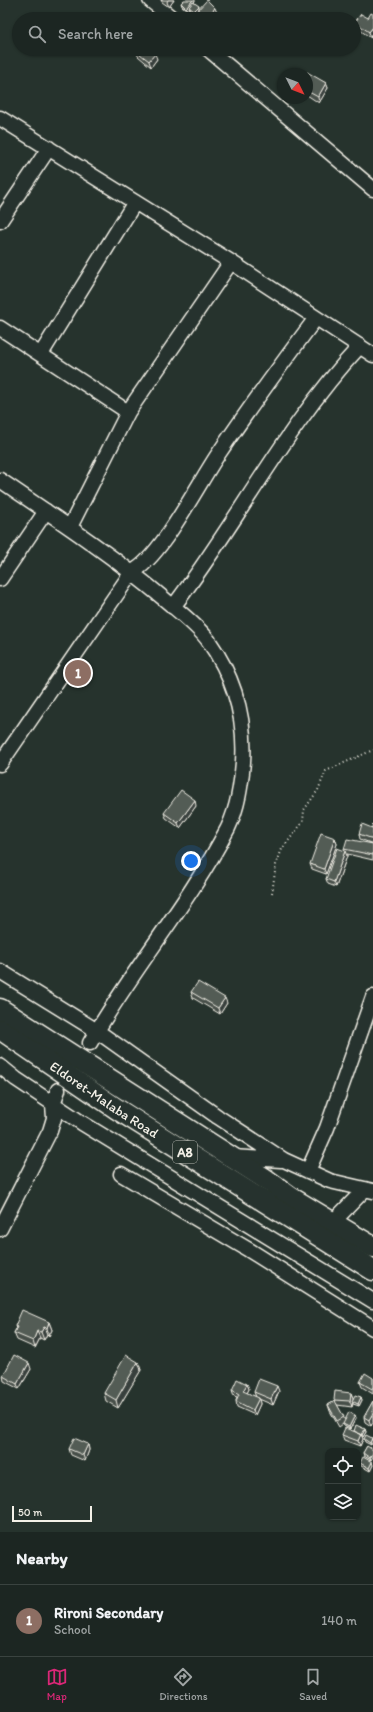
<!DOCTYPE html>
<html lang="en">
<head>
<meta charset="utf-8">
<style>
	:root { --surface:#1c2622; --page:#29322f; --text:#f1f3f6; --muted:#a0a5a5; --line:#3a4340; --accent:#db2777 }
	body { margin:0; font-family:Itim,sans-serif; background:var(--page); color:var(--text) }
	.controls { position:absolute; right:12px; bottom:12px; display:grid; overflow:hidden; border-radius:8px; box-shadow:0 1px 3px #0004 }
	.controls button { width:36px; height:36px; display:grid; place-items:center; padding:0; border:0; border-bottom:1px solid var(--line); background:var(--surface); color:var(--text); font:20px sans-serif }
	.compass { position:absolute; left:277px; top:68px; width:36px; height:36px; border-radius:50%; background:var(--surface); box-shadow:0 1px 3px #0004; rotate:132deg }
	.scale { position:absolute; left:12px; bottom:10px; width:80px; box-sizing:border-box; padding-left:4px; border:2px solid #f4f1e8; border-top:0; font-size:11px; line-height:14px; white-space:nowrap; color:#f4f1e8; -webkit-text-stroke:3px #26332d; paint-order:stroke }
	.you { position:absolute; left:191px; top:861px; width:14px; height:14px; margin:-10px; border:3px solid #fff; border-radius:50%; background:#1a73e8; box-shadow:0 0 0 6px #1a73e833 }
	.badge { display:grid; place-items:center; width:26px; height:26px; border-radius:50%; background:var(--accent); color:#fff; font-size:13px; font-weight:700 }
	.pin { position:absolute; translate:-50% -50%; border:2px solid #fff; box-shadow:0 1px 4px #0006 }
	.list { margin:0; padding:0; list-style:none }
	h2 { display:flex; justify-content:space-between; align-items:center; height:52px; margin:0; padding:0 16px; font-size:17px }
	h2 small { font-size:13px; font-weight:400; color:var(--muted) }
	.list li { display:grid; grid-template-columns:26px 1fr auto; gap:12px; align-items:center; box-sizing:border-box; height:72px; padding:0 16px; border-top:1px solid var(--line) }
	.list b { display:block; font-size:15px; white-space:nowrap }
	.list p { margin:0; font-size:13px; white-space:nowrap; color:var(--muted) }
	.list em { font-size:13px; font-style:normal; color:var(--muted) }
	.icon { flex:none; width:22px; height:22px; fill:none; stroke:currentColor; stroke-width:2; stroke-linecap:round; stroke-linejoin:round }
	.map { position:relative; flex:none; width:373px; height:1532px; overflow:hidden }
	.search { position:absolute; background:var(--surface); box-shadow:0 1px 3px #0004; left:12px; right:12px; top:12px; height:44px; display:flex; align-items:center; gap:10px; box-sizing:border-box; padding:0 14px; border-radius:22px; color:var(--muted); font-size:15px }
	.sheet { height:124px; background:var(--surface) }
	nav { display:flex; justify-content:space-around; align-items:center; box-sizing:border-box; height:56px; border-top:1px solid var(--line); background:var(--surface); font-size:11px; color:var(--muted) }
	nav a { display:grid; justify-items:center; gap:2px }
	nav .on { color:var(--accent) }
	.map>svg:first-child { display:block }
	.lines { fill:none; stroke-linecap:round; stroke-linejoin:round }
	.minor-casing { stroke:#f4f1e8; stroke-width:17 }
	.highway-casing { stroke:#f4f1e8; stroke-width:23 }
	.path { stroke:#f4f1e8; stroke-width:2; stroke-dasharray:1 3; stroke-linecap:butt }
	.minor { stroke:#26332d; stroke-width:14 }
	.highway { stroke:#26332d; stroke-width:20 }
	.wall { fill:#474f49; stroke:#f4f1e8 }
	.shaded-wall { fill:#39403c; stroke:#f4f1e8 }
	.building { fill:#525c55; stroke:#f4f1e8 }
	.labels { text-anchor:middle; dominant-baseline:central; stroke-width:4; stroke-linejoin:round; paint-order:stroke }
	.shield { fill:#26332d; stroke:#b6b8b0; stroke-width:1 }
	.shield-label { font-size:13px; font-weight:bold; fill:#f4f1e8 }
	.street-label { font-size:14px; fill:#f4f1e8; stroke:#26332d }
</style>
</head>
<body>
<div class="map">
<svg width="373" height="1532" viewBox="0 0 373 1532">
	<rect width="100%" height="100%" fill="#26332d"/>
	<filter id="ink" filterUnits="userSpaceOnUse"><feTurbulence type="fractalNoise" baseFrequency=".025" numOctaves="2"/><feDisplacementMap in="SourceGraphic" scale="8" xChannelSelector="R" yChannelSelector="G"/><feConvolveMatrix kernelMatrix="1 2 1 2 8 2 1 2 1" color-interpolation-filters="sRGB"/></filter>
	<g filter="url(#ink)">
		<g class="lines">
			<g class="minor-casing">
				<path id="minor" d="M150 0 173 19
					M208 49 373 189
					M0 118 231 262 373 355
					M0 221 49 148
					M0 328 128 412 70 527
					M41 354 135 202
					M128 412 231 262
					M0 480C56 518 112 555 163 598 178 611 196 624 208 640 234 677 246 716 243 762 241 785 238 807 228 828 188 905 132 969 90 1043
					M0 579 46 511
					M173 607C238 522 286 425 360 346
					M0 764 132 572C161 558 199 482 219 453 250 407 283 362 316 318
					M0 971 97 1031 218 1117 284 1160 330 1181 373 1191
					M0 1066 16 1079 82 1123 373 1301
					M232 1157 281 1160
					M308 1171 327 1128 373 997
					M121 1174 249 1250 373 1328
					M332 1223 365 1189
					M0 1229 50 1131 54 1118 53 1104 58 1090"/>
			</g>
			<g class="highway-casing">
				<g id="highway">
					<path d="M0 1009 267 1180 292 1198 373 1247"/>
					<path id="s1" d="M0 1029 117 1109 373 1270"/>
				</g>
			</g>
			<path class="path" d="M272 893 276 865 282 849 303 822 304 810 318 790 326 771 373 750"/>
			<use href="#minor" class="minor"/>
			<use href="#highway" class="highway"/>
		</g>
		<path class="wall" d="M161 0H174L169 7 162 2Z
			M195 1 194 2 199 8 217 13 212 19H197L195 13 190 10 189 8 187 10 182 6 181 3Z
			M368 18 371 38 357 28 355 22Z
			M136 51 157 59 151 67 138 56Z
			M307 74 326 83 328 88 319 103 307 95Z
			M196 806 180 828 166 818 164 813Z
			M373 824V844L360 839 359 834 372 828Z
			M335 838 337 844 326 874 312 869 310 864Z
			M373 844V860L347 854V856L336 887 328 884 326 879 345 851 344 849Z
			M191 992 227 1003 220 1014 193 998Z
			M49 1322 52 1330 49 1336 47 1334 44 1340 40 1338 35 1348 17 1340 14 1333 16 1329 15 1326Z
			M138 1362 141 1370 118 1408 106 1401 104 1393Z
			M31 1369 19 1389 4 1381 3 1376Z
			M373 1378V1394L362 1387 360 1382Z
			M247 1384 249 1389 247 1393 256 1397 254 1392 279 1391 273 1405 259 1399 260 1404 255 1415 237 1407 236 1401 237 1397 234 1396 232 1390Z
			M351 1393 353 1398 352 1407 337 1405 345 1420 355 1415 356 1418 350 1429 344 1426 343 1424 339 1427 330 1411 328 1405 335 1401 334 1400Z
			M361 1397 362 1400 359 1406 353 1404 352 1401Z
			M373 1401V1422L371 1426 365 1422 364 1417Z
			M365 1429 366 1432 363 1437H362L363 1439 360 1446 344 1440 342 1435 354 1431Z
			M372 1438 371 1445 365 1442 364 1439Z
			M88 1444 89 1450 85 1461 71 1455 69 1449Z
			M367 1446 371 1460 364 1456 363 1453Z
			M360 1463 373 1465 370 1471 361 1466Z"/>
		<path class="shaded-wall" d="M168 0H174L169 7 167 2Z
			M193 0H195V1L187 10 186 8Z
			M199 6V9L195 14 194 11Z
			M215 8 217 13 212 19H205Z
			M373 27V35L371 38 369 32Z
			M155 54 157 59 151 67 149 61Z
			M326 83 328 88 319 103 318 97Z
			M195 800 196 806 180 828 178 823Z
			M335 838 337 844 326 874 324 869Z
			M345 851 347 856 336 887 334 882Z
			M225 998 227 1003 220 1014 218 1008Z
			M49 1322 52 1330 49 1336 47 1328Z
			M44 1327 47 1334 44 1340 41 1332Z
			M37 1331 40 1338 35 1348 33 1341Z
			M138 1362 141 1370 118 1408 116 1400Z
			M29 1363 31 1369 19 1389 17 1384Z
			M247 1384 249 1389 245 1397 243 1391Z
			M277 1386 279 1391 273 1405 271 1399Z
			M351 1393 353 1398 352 1407 350 1401Z
			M361 1397 362 1400 359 1406 358 1404Z
			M259 1398 260 1404 255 1415 253 1410Z
			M373 1413V1422L371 1426 369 1420Z
			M355 1415 356 1418 350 1429 349 1427Z
			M365 1429 366 1432 363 1437 362 1435Z
			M361 1434 363 1439 360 1446 358 1441Z
			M372 1438 373 1441 371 1445 370 1443Z
			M88 1444 89 1450 85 1461 83 1455Z
			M373 1453V1457L371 1460 370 1458Z
			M372 1462 373 1465 370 1471 369 1468Z"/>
		<path class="building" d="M184 0H193L186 8 181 3Z
			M207 0 215 8 205 19H201L195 13Z
			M193 2 199 6 194 11 189 7Z
			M371 13 373 14V27L369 32 355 22 361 14 368 18Z
			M138 49H148L155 54 149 61 136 51Z
			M307 72 326 83 318 97 307 91V74H306Z
			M181 790 195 800 178 823 164 813Z
			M362 824 372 828 373 824V839L359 834Z
			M321 833 335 838 324 869 310 864Z
			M347 839 373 844V855L344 849Z
			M337 848 345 851 334 882 326 879Z
			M198 982 225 998 218 1008 191 992Z
			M22 1310 49 1322 47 1328 44 1327 41 1332 37 1331 33 1341 14 1333 17 1327 15 1326Z
			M14 1355 29 1363 17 1384 3 1376Z
			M126 1355 138 1362 116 1400 104 1393Z
			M365 1373 373 1378V1387L372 1389 360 1382Z
			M237 1379 247 1384 243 1391 259 1398 253 1410 236 1401 239 1394 232 1390Z
			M259 1379 277 1386 271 1399 254 1392Z
			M335 1391 351 1393 350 1401 334 1400Z
			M355 1395 361 1397 358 1404 352 1401Z
			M335 1401 344 1417 337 1421 328 1405Z
			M373 1401V1413L369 1420 364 1417Z
			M349 1412 355 1415 349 1427 343 1424Z
			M356 1425 365 1429 362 1435 354 1431Z
			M345 1428 361 1434 358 1441 342 1435Z
			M366 1435 372 1438 370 1443 364 1439Z
			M74 1438 88 1444 83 1455 69 1449Z
			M367 1446 373 1450V1453L370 1458 363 1453Z
			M363 1457 372 1462 369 1468 360 1463Z"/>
	</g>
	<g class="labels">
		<rect class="shield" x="173" y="1141" width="24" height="22" rx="3"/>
		<g class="shield-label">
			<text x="185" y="1152">A8</text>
		</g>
		<g class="street-label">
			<text stroke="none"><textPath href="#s1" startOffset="126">Eldoret-Malaba Road</textPath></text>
		</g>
	</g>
</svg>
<div class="controls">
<button><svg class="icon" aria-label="locate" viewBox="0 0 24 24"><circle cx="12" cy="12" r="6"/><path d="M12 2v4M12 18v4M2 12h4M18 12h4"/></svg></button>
<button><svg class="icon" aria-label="layers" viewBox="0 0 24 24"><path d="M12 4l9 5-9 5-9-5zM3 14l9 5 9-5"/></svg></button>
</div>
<svg class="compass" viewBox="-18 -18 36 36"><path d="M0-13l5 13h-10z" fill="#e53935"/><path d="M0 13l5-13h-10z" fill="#a0a5a5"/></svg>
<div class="scale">50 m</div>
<div class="you"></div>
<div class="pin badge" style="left:78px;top:673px;background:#8d6e63">1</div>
<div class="search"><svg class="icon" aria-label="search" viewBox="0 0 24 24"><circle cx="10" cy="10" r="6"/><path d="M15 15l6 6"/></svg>Search here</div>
</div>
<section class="sheet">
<h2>Nearby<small></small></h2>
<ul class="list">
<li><span class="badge" style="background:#8d6e63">1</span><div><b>Rironi Secondary</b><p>School</p></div><em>140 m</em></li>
</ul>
</section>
<nav>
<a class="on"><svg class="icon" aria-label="map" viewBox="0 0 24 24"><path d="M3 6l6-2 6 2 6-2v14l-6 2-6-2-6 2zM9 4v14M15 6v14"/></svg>Map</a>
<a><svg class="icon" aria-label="directions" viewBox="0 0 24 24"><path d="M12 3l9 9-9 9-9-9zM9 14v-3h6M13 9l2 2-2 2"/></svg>Directions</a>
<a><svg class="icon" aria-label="saved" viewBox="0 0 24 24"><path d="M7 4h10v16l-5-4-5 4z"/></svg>Saved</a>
</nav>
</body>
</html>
